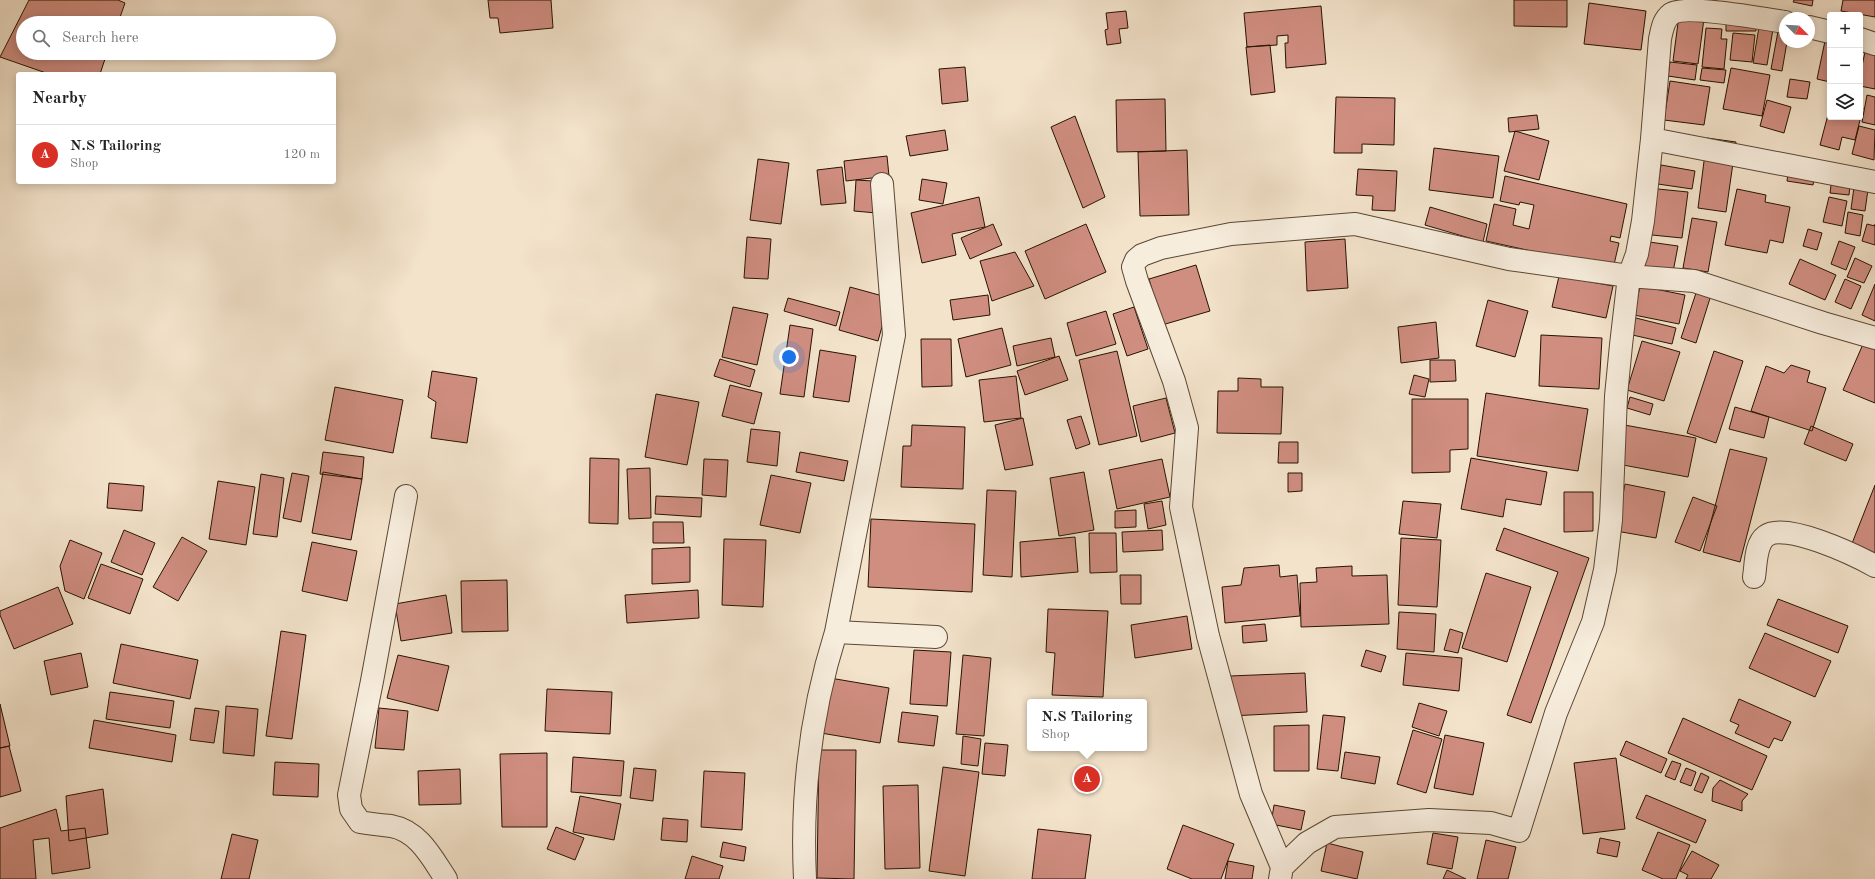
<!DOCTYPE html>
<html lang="en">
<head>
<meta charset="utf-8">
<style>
	:root { --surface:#fff; --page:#f6f6f6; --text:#222; --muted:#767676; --line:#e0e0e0; --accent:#d93025 }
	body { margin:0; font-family:"Old Standard TT",serif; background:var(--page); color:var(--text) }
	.controls { position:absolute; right:12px; top:12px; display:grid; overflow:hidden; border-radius:4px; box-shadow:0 2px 10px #0003 }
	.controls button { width:36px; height:36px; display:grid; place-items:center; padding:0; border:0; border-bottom:1px solid var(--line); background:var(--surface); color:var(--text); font:20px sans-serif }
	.compass { position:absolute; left:1779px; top:12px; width:36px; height:36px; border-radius:50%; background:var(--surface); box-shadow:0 2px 10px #0003; rotate:114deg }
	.you { position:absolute; left:789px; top:357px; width:14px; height:14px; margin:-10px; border:3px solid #fff; border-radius:50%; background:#1a73e8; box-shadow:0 0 0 6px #1a73e833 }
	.badge { display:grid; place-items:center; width:26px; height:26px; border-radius:50%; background:var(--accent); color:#fff; font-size:13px; font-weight:700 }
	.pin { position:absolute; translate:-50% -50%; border:2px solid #fff; box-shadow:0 1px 4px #0006 }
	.popup { position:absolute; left:1027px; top:699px; width:120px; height:52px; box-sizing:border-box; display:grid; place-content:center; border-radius:4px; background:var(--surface); filter:drop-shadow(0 1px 3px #0005); font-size:13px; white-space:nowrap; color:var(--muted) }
	.popup b { font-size:15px; color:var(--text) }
	.popup::after { content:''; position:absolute; left:50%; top:100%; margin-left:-8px; border:8px solid transparent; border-top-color:var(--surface) }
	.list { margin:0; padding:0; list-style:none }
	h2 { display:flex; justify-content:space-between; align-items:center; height:52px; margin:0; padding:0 16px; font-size:17px }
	h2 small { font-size:13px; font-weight:400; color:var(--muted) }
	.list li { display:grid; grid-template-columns:26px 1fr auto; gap:12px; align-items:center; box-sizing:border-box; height:60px; padding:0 16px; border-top:1px solid var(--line) }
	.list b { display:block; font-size:15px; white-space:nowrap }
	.list p { margin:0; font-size:13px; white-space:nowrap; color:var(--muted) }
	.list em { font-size:13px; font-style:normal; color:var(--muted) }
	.icon { flex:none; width:22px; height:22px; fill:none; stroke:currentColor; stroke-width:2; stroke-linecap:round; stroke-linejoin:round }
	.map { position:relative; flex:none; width:1875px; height:879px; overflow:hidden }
	.search { position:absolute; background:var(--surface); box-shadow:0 2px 10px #0003; left:16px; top:16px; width:320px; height:44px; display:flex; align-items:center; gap:10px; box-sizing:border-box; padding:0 14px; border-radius:22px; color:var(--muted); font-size:15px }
	.panel { position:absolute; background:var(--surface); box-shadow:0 2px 10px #0003; left:16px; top:72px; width:320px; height:112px; border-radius:4px }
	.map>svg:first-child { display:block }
	.building { fill:#d08e81; stroke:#281301 }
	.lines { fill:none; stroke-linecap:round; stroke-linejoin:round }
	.minor-casing { stroke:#5b4734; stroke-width:24 }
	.minor { stroke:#f7eddd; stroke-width:22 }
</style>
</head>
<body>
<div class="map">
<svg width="1875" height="879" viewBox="0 0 1875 879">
	<rect width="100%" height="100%" fill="#f3e3cb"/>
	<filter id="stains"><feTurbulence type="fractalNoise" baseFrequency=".005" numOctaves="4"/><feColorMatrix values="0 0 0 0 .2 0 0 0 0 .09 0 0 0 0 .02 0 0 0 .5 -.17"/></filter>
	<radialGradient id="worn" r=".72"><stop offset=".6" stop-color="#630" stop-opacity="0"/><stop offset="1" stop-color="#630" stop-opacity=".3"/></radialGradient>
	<path class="building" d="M29 0H118L125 3 118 23H23V53H107L100 74H49L0 57Z
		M488 0H551L553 28 500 33 498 18H490Z
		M1514 0H1567V27L1514 26Z
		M1794 0H1813L1812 6 1793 2Z
		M1843 0H1875V17L1841 11Z
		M1589 3 1646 11 1641 50 1584 44Z
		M1321 6 1326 64 1286 68 1285 43H1288V35L1277 36V45L1247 47 1244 13Z
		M1680 8 1705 11 1698 64 1673 61Z
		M1126 11 1128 28 1119 29 1121 43 1107 45 1105 30 1108 29 1106 13Z
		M1726 12H1756V31H1726Z
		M1760 21 1774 23 1767 65 1753 63Z
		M1779 26 1785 27V42H1787L1782 71 1771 69Z
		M1706 28 1722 29 1721 39H1727L1724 69 1702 67Z
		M1733 33 1755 35 1752 62 1730 60Z
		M1825 41 1830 42V82L1817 79Z
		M1270 45 1275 92 1251 95 1246 47Z
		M1865 52 1875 54V89L1860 86V75Z
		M1670 62 1697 65 1695 80 1668 76Z
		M965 67 968 101 942 104 939 69Z
		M1702 68 1726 70 1724 83 1700 80Z
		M1731 68 1770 75 1762 116 1723 109Z
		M1790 79 1810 82 1807 99 1787 97Z
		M1670 81 1710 87 1704 125 1664 120Z
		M1867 95 1875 97V125L1862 122Z
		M1336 97 1395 98 1394 145 1362 144V153H1334Z
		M1165 99 1166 151 1117 152 1116 100Z
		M1767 100 1791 107 1784 133 1760 126Z
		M1830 107V117H1860V107L1863 108 1855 140 1842 137 1839 150 1820 145Z
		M1537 115 1539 129 1509 132 1508 118Z
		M1075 116 1105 197 1083 208 1051 127Z
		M1859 126 1875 130 1874 160 1852 154Z
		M945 130 948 150 910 156 906 136Z
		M1515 131 1549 141 1539 180 1504 171Z
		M1707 138 1736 142 1726 212 1698 208Z
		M1434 148 1499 156 1493 198 1429 190Z
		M1187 150 1189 215 1140 216 1138 152Z
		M887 156 889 176 846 181 844 161Z
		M758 159 789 163 781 224 750 220Z
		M1790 159 1817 163 1813 185 1787 181Z
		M1661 165 1695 171 1692 189 1658 184Z
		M842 167 846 203 821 205 817 170Z
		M1358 169 1397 171 1395 211 1372 210 1373 196 1356 195Z
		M1833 170 1851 173 1849 195 1830 193Z
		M1856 173 1870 175 1865 211 1851 209Z
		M1505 176 1627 204 1620 238 1611 236 1610 241 1619 243 1613 269 1486 241 1494 204 1516 209 1513 225 1529 229 1534 205 1520 202 1519 205 1500 201Z
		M922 179 947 183 943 204 919 200Z
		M856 180 890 182 888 214 854 211Z
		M1648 188 1688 192 1682 238 1642 234Z
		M1737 189 1766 195 1765 202 1790 207 1783 243 1770 240 1767 253 1725 245Z
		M979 197 985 227 952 234 956 255 922 263 911 213Z
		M1829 197 1847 201 1842 226 1823 222Z
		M1430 207 1487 224 1483 242 1425 225Z
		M1848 212 1863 215 1860 236 1845 233Z
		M1692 218 1717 222 1708 272 1683 268Z
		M993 224 1002 245 970 259 961 238Z
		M1086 224 1106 272 1045 299 1025 251Z
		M1867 224 1875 226V224V245L1862 241Z
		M1808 229 1822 233 1817 250 1803 246Z
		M747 237 771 239 768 279 744 278Z
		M1345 239 1348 288 1307 291 1305 242Z
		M1642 241 1678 246 1673 272 1638 267Z
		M1839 241 1855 247 1846 270 1831 264Z
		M1015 252 1034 286 992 301 980 261Z
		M1855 258 1872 266 1864 283 1847 277Z
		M1800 259 1836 275 1825 300 1789 284Z
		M1196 265 1210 311 1162 325 1149 279Z
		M1559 276 1613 286 1606 318 1552 307Z
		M1845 279 1861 286 1851 309 1835 302Z
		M1875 284V321L1862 315Z
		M1640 286 1685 295 1679 324 1634 315Z
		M850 287 890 298 878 341 839 330Z
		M1697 290 1711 295 1696 343 1681 338Z
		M988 295 990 315 953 320 950 300Z
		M788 298 840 312 836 326 784 311Z
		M1488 300 1528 311 1515 357 1476 346Z
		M733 307 768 314 757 365 722 357Z
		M1134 307 1148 349 1127 356 1113 314Z
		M1106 311 1116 344 1076 356 1067 323Z
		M1632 317 1676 328 1672 344 1628 334Z
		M1436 322 1439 358 1401 363 1398 327Z
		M790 325 813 329 804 397 780 394Z
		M1002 328 1011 365 966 377 958 339Z
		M1541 335 1602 338 1599 389 1539 386Z
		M1867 335 1875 339V403L1843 390Z
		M1051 338 1055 357 1017 366 1013 346Z
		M921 339H951L952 386 922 387Z
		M1642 341 1680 352 1664 401 1627 390Z
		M820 350 856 356 849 402 813 397Z
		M1117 351 1137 436 1099 445 1079 360Z
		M1714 351 1743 361 1716 443 1687 433Z
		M1059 356 1068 380 1025 395 1017 371Z
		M720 359 755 370 750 387 714 376Z
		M1430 360H1455L1456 381 1430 382Z
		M1791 365 1810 371 1807 382 1826 388 1812 431 1751 411 1766 366 1784 373Z
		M432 371 477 378 467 443 431 438 436 402 428 397Z
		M1414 375 1429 379 1425 397 1409 394Z
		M1016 376 1021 418 984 422 979 380Z
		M1238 378 1261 379V387H1283L1281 434 1217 433 1218 391H1238Z
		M730 385 762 393 754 424 722 416Z
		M335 387 403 400 393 453 325 440Z
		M1486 393 1588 409 1578 471 1477 456Z
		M656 394 699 402 687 465 645 457Z
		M1630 397 1653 404 1650 415 1627 408Z
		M1166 398 1175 433 1141 442 1133 406Z
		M1412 399H1468V449L1450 450V472L1412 473Z
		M1735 407 1769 417 1764 438 1729 429Z
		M1081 416 1090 444 1076 449 1067 420Z
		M1023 418 1033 465 1005 470 995 425Z
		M1619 424 1696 438 1688 477 1612 463Z
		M912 425 965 427 963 489 901 487 903 446H911Z
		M1811 426 1853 444 1846 461 1804 444Z
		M751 429 780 432 777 466 747 462Z
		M1279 442H1298V463H1278Z
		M1730 449 1767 458 1740 562 1703 552Z
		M323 452 364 457 362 479 320 474Z
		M800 452 848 461 844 481 796 472Z
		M590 458 619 459 618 524 589 523Z
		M1471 458 1547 472 1541 505 1506 499 1503 517 1461 509Z
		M704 459 728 460 726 497 702 495Z
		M1162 459 1170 497 1117 509 1109 470Z
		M650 468 651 518 629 519 627 469Z
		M323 472 362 479 351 540 312 533Z
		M1084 472 1094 530 1059 536 1050 478Z
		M292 473 309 476 301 522 283 518Z
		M1288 473H1302V491L1288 492Z
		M261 474 284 478 277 537 253 534Z
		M771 475 811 483 800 533 760 525Z
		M218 481 255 487 246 545 209 539Z
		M109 483 144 486 142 511 107 508Z
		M1625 484 1665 492 1656 538 1616 531Z
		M1875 485V555L1851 546Z
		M987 490 1016 491 1012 577 983 575Z
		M1564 492H1593V531L1564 532Z
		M656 496 702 498 701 517 655 514Z
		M1693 497 1717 506 1700 551 1675 542Z
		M1162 501 1166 525 1148 529 1144 504Z
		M1403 501 1441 504 1437 538 1399 534Z
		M1136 510V527L1115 528V511Z
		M871 519 975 524 972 592 868 587Z
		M653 522H683L684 543H653Z
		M1504 528 1589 558 1531 723 1507 715 1558 572 1496 550Z
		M124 530 155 543 142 575 111 562Z
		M1162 530 1163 550 1123 552 1122 532Z
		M1089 533H1116L1117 572 1090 573Z
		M182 537 207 551 178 601 153 587Z
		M1075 537 1078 572 1021 577 1020 542Z
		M1401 538 1441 540 1437 607 1398 605Z
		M724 539 766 540 763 607 722 605Z
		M70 540 102 553 84 599 65 591 60 566Z
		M312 542 357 551 347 601 302 591Z
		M690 547V582L652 584V549Z
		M101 564 143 579 130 614 88 598Z
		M1279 565 1280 577 1297 575 1300 616 1225 623 1222 587 1241 585 1244 568Z
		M1352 566V576L1387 575 1389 624 1301 627 1300 583 1317 582 1316 568Z
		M1486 573 1531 587 1507 662 1462 648Z
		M1120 575H1141V604H1121Z
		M507 580 508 631 462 632 461 581Z
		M58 587 73 624 14 649 0 615V611Z
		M698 590 699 618 627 623 625 595Z
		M446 595 452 633 401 641 395 604Z
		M1778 599 1848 626 1838 653 1767 625Z
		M1048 609 1108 611 1103 697 1052 695 1055 653 1046 652Z
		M1399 612 1436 614 1434 652 1397 649Z
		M1187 616 1192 649 1135 658 1131 625Z
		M1265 624 1267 641 1243 643 1242 626Z
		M1450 629 1463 633 1458 653 1444 650Z
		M281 631 306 635 292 739 266 736Z
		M1765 633 1831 661 1815 697 1749 668Z
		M121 644 198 660 190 699 113 683Z
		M914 650 951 652 947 706 910 704Z
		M1366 650 1386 656 1381 672 1361 666Z
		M81 653 88 687 51 695 44 661Z
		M1406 653 1462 658 1459 691 1403 685Z
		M398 655 449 666 438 711 387 698Z
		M963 655 991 658 984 736 956 734Z
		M1305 673 1307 712 1231 716 1230 676Z
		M824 677 889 688 880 743 815 732Z
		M547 689 612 692 610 734 545 731Z
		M110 692 174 701 170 728 106 719Z
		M1739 699 1791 722 1782 741 1774 738 1769 748 1735 733 1739 725 1730 721Z
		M1419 703 1447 711 1439 736 1412 727Z
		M0 704 10 746 0 748Z
		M226 706 258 709 254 756 223 753Z
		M195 708 219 711 214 743 190 740Z
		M379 708 408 711 404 750 375 748Z
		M902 712 938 716 934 746 898 742Z
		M1323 715 1345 717 1338 771 1317 769Z
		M1683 718 1767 756 1752 790 1668 753Z
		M94 720 176 735 172 762 89 748Z
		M1309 725V771H1274V726Z
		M1413 730 1442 739 1426 793 1397 784Z
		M1445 735 1484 743 1473 795 1434 788Z
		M963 736 981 739 978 766 961 764Z
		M1626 741 1667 759 1661 773 1620 755Z
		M985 743 1008 745 1005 776 982 774Z
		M9 746 21 791 0 797V748Z
		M819 750H856L854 879 817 878Z
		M1345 752 1380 757 1375 784 1341 778Z
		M547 753V827H502L500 754Z
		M573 757 624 761 621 796 571 792Z
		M1616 758 1625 829 1583 834 1574 763Z
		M1672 761 1681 764 1675 780 1665 776Z
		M275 762 319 764 318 797 273 795Z
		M943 767 979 772 965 876 929 871Z
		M634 768 656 770 653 801 630 798Z
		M1686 768 1696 772 1691 786 1680 782Z
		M460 769 461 804 419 805 418 771Z
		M704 771 745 773 742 830 701 827Z
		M1701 773 1709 777 1702 793 1694 790Z
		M1720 780 1748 794 1742 801V811L1712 801 1713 788Z
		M918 785 920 868 885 869 883 786Z
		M103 789 108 834 69 841 66 796Z
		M1646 795 1706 820 1696 843 1636 818Z
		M580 796 621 804 614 840 573 832Z
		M1274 805 1305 811 1301 830 1271 824Z
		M56 809 61 831 85 828 90 868 52 874 49 838 33 840 36 879H0V828Z
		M663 818 688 820 687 842 661 840Z
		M1183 825 1234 844 1221 879H1192L1167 869Z
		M556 827 584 838 575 860 547 849Z
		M1038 829 1091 835 1085 879H1032Z
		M1658 832 1690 845 1676 879H1663L1642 870Z
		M1433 833 1458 837 1452 869 1427 864Z
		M232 834 258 840 249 879H221Z
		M1600 838 1620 842 1617 857 1597 853Z
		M1486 840 1516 847 1508 879H1477Z
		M723 842 746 847 744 861 720 857Z
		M1327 843 1363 852 1357 879 1321 871Z
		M1692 851 1719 865 1711 879H1686L1688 875 1680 871Z
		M692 856 723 866 719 879H685Z
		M1228 861 1254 866 1252 879H1225Z
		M1447 870 1466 879H1443Z"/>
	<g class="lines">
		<g class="minor-casing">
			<path id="minor" d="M1809 27 1830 32
				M1860 39 1875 44
				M1652 139 1875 182
				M406 496 372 681 349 795 351 809 360 822C371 824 381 825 391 826 419 831 432 858 446 879
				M1754 577C1756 565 1755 544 1766 536 1784 521 1855 555 1875 566
				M836 632 936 637
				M1282 867 1307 843 1335 827 1429 820 1491 823 1519 831 1556 713 1593 622 1605 570 1611 520 1616 396 1621 345 1629 276 1637 254 1643 221 1652 139 1660 39C1662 30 1663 20 1671 14 1685 4 1765 19 1785 22
				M805 879C801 796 811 711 836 632L894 335 882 184
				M1280 879 1282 867 1251 794 1208 636 1181 507 1187 428 1174 381 1137 281 1133 267 1136 260 1142 255 1161 248 1231 234 1355 224 1509 259 1629 276 1694 281 1823 323 1875 338"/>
		</g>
		<use href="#minor" class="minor"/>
	</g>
	<rect width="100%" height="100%" filter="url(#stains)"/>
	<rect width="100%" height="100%" fill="url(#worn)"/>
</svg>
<div class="controls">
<button>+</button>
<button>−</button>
<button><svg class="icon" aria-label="layers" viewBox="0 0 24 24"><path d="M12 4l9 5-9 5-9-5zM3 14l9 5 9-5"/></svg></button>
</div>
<svg class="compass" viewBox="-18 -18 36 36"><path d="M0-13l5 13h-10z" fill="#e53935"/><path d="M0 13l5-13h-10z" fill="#767676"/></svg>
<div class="you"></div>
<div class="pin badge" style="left:1087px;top:779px">A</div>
<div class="popup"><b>N.S Tailoring</b>Shop</div>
<div class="search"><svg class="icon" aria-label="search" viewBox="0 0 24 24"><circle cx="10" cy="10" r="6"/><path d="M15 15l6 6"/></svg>Search here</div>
<section class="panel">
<h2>Nearby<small></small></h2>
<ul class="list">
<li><span class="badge">A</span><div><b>N.S Tailoring</b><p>Shop</p></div><em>120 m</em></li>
</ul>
</section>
</div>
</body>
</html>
